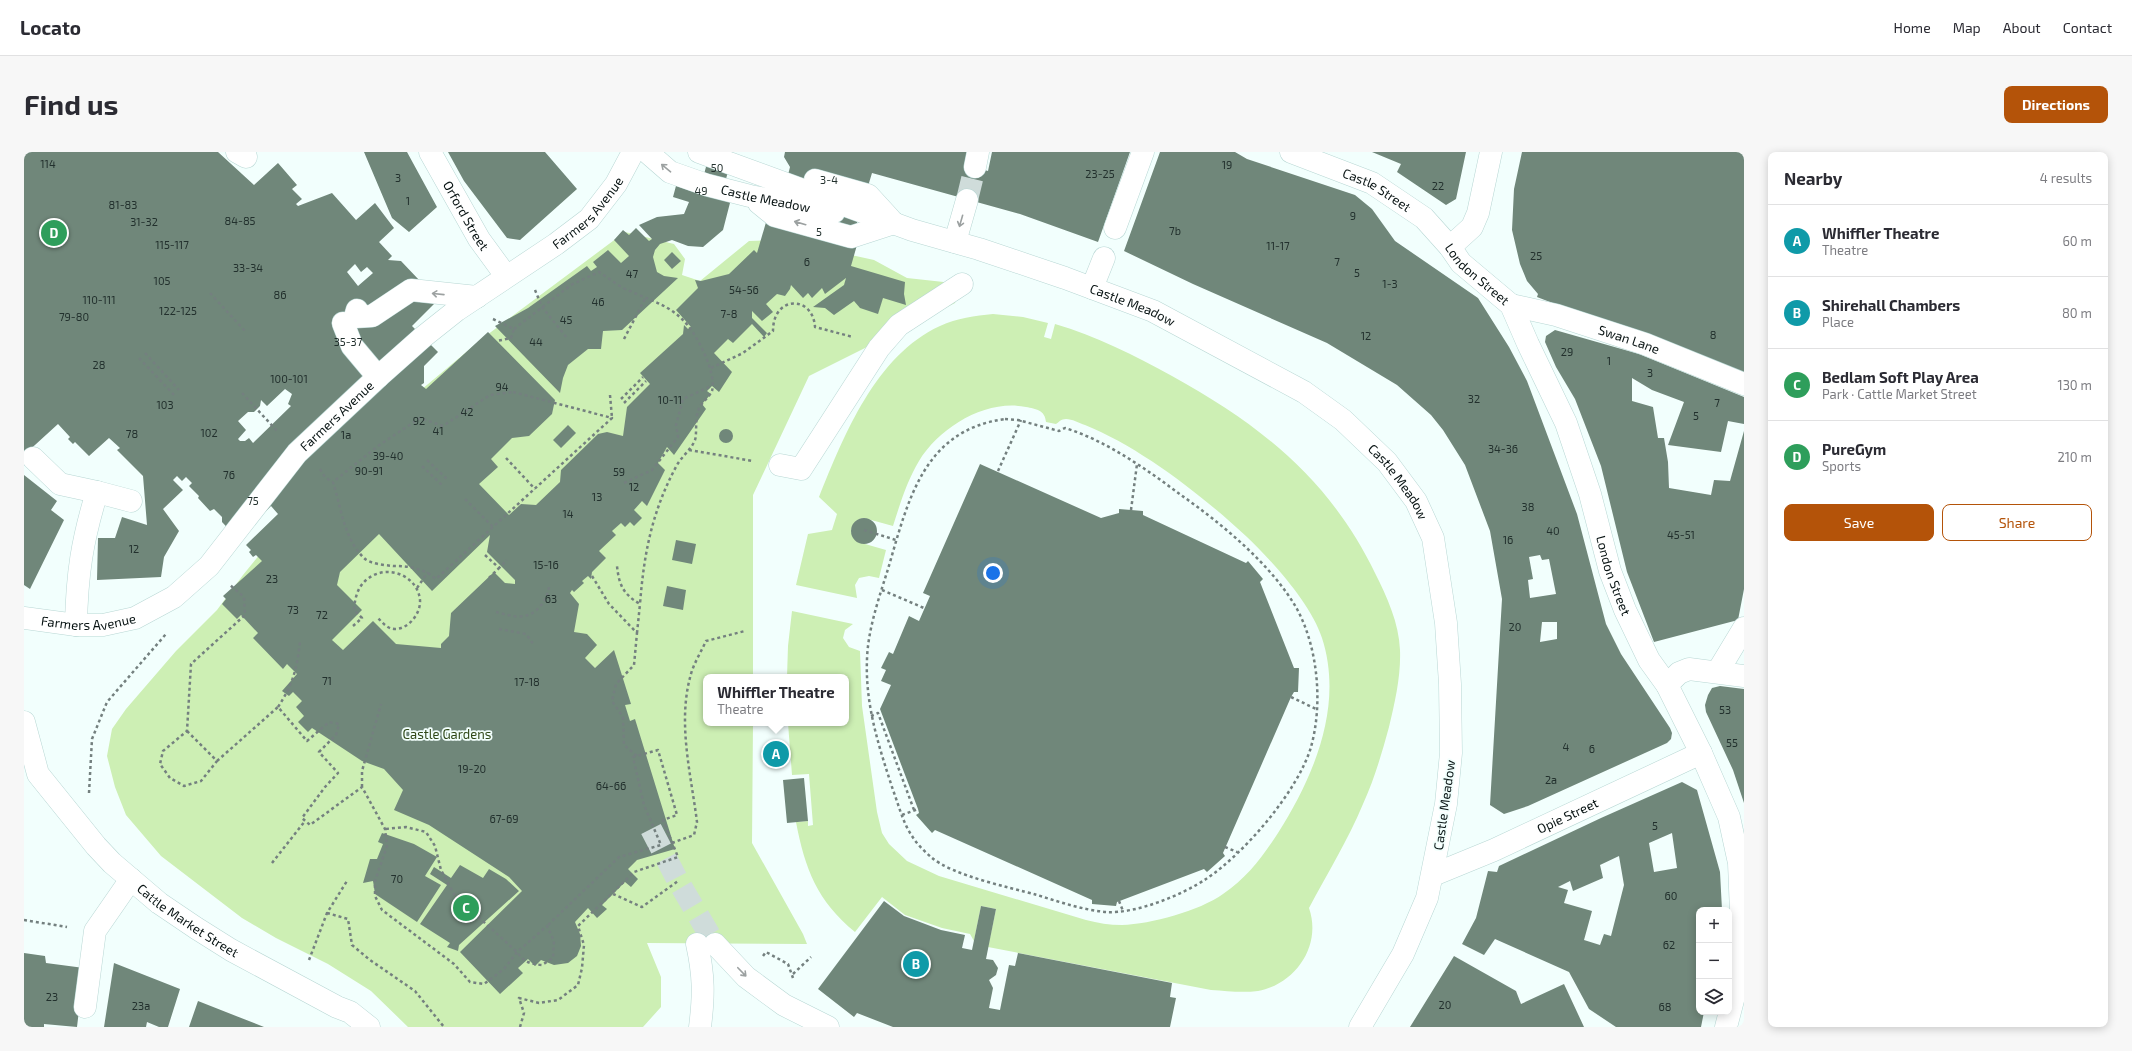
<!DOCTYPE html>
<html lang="en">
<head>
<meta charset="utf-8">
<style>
	:root { --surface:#fff; --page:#f7f7f7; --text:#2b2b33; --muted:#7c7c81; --line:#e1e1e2; --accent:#b45309 }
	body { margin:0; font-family:"Exo 2",sans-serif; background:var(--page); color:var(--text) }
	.controls { position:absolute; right:12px; bottom:12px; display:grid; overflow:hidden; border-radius:8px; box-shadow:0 2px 10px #0003 }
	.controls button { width:36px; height:36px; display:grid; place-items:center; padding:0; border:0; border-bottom:1px solid var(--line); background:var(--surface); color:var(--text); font:20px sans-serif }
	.you { position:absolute; left:969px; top:421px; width:14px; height:14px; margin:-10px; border:3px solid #fff; border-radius:50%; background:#1a73e8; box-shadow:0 0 0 6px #1a73e833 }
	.badge { display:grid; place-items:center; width:26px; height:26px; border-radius:50%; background:var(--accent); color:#fff; font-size:13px; font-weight:700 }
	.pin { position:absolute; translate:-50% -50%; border:2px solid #fff; box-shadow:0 1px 4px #0006 }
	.popup { position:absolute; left:679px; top:522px; width:146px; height:52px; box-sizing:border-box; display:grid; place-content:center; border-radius:8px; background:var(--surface); filter:drop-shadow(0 1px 3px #0005); font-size:13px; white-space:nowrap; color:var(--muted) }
	.popup b { font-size:15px; color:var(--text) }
	.popup::after { content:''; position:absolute; left:50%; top:100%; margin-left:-8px; border:8px solid transparent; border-top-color:var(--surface) }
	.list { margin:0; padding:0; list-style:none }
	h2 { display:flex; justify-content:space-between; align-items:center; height:52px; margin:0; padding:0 16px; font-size:17px }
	h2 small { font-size:13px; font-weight:400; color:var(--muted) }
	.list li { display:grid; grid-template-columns:26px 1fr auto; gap:12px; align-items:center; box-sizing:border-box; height:72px; padding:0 16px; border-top:1px solid var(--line) }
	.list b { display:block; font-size:15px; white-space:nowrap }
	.list p { margin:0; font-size:13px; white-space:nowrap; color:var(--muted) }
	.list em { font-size:13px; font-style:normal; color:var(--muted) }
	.actions { display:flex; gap:8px; padding:12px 16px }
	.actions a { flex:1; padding:9px 0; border:1px solid var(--accent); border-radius:8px; text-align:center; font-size:14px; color:var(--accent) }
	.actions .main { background:var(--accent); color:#fff }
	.icon { flex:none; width:22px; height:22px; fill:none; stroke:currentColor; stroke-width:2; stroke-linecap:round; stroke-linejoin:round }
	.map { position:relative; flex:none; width:1720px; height:875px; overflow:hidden; border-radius:8px }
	header { display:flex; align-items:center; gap:24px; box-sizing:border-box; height:56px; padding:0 20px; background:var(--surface); border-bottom:1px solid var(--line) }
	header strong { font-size:19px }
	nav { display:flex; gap:22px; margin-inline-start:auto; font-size:14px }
	.intro { display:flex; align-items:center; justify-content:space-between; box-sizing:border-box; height:96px; padding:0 24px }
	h1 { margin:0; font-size:28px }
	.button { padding:10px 18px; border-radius:8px; background:var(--accent); color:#fff; font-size:14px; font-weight:700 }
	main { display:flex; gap:24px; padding:0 24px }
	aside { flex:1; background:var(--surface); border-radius:8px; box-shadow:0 2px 10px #0003 }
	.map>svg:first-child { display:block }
	.green { fill:#cdefb4 }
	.building { fill:#70877a; fill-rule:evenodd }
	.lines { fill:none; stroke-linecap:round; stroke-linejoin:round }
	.minor-tunnel { stroke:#cfdcda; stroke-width:22; stroke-dasharray:22 11; stroke-linecap:butt }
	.minor-casing { stroke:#b8d7d4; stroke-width:23 }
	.path { stroke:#74807f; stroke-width:2.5; stroke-dasharray:3 3; stroke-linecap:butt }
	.minor { stroke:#fff; stroke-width:22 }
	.oneway { stroke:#9ca1a1 }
	.labels { text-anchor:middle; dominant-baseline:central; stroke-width:3.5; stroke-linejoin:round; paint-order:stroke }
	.number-label { font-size:11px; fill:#22302d }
	.street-label { font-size:13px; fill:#081313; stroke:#f2fffd }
	.park-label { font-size:13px; fill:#2f4817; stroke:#f2fffd }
</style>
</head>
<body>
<header>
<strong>Locato</strong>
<nav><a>Home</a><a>Map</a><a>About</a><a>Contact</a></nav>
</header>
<div class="intro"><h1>Find us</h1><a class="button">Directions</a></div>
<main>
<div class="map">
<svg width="1720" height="875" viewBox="0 0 1720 875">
	<rect width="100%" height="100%" fill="#f2fffd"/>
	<path class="green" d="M601 80 650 92 661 107 658 123 676 129 725 89 759 88 850 108 883 126 938 132 931 151 785 224 729 343V525H682V571H729L728 691 779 782 783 792 623 791 637 825V855L619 875H384L347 839 304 812 252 786 218 766 137 704 102 663 91 635 83 604 88 577 102 557 152 499 193 458 219 423 286 341 385 248 459 186Z
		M969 162 999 165 1024 171 1020 185 1027 187 1031 172C1072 184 1110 203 1148 224 1237 273 1306 328 1351 421 1363 445 1375 471 1376 498 1377 524 1371 550 1365 575 1358 601 1350 628 1339 652 1324 688 1303 722 1285 756 1298 793 1272 832 1234 839 1218 841 1203 839 1187 838L964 795 972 757 957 754 950 789 946 782 918 776 881 763 858 745 831 780C793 749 781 717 772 670L784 669V674L789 673 785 622 768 623 764 571H822V525H763L764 494 768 459 829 472 821 478 819 486 825 495 836 499 838 554 853 660 858 681 865 692 883 709 915 724 1062 768C1074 771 1085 773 1098 773 1127 772 1175 759 1199 742 1223 726 1239 704 1254 681 1290 624 1320 554 1298 486 1287 452 1249 410 1223 385 1179 344 1116 295 1061 273 1055 271 1048 267 1042 267 1037 267 1035 270 1032 272L1022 270C1021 258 1012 257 1002 255 962 247 916 275 895 309 883 329 876 352 869 374L840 366C832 367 828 372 827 380L834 390 862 398 855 426 845 424 835 426 831 433 833 446 772 433 784 382 808 378 813 362 795 345C820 283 852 203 916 174 933 166 951 164 969 162Z"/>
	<path class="building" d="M0 0H194L230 33 254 11 273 33 268 37 278 47 272 52 274 54 308 41 332 68 351 51 370 76 355 90 368 104 364 108 377 109 414 148 388 174 414 200 400 214V231L397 233 402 237 464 180 531 248 528 262 505 284 488 286 467 307 474 315 455 332 485 363 497 352 512 353 536 330 537 318 574 282 583 280 599 284 603 255 626 232 616 221 659 182 660 173 664 177 667 175 652 158 674 136 671 128 677 129 705 122 730 98 733 101 745 60 757 51 766 15 760 5 761 0H945L951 15 964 19 968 0H1106L1074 90 996 62 848 21 829 84 835 86 827 114 881 130 880 142 882 153 859 146 854 162 836 156 830 149 810 163 801 156 789 155 820 133 822 126 801 142 798 136 788 146 784 141 779 146 767 133 766 137 761 144 753 142 742 152 749 160 738 169 728 159V166L743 181 740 185 728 172 709 191 704 187 690 201 708 220 695 240 688 234 683 239 687 242 678 252 682 257 650 303 643 295 634 311 641 318 623 354 618 349 610 358 618 366 610 374 606 370 601 375 597 371 588 379 592 383 575 399 582 406 568 420 567 427 564 424 558 429 560 431 550 440 548 438 546 441 555 452 550 480 563 482 573 493 561 506 571 516 590 498 607 552 601 553 606 569 611 567 651 697 613 708 604 717 614 727 607 735 601 730 578 753 583 757 573 766 564 756 551 770 556 782 557 794 553 804 544 811 530 813 517 808 511 814 504 807 494 816 499 821 476 842 436 800 498 739 485 725 405 673 370 658 379 638 360 617 338 609 288 576 284 580 274 570 280 564 272 555 278 549 269 540 265 544 258 539 273 522 263 512 259 517 229 486 234 481 217 463 213 467 198 452 202 447 199 444 238 409 232 403 229 405 225 400 227 398 222 393 254 362 247 354 215 387 213 386 198 370V365L190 357 186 359 174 346 175 344 165 334 168 331 162 325 158 329 153 324 149 328 159 338 139 357 155 379 140 405 137 425 73 428 74 386H91L98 365 123 373 119 324 93 298 96 296 85 286 65 304 51 290 49 292 44 287 46 285 34 272 0 303ZM331 112 337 120 343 115 349 121 334 134 323 120ZM261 237 268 242 264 252 267 254 229 291 225 286 221 289H216L214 287 222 278 214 269 224 260H230L236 254 237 248 243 254ZM355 382 408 439 466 383 463 400 491 428V432L481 431 470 420 427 461 425 484 417 492V496L372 492 349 469 319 498 308 488 338 458 313 433 316 420Z
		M340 0H383L413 55 385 80 368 66Z
		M424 0H521L553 37 496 88 483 86 440 29Z
		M686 0H709L701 31 707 47 699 78 679 95 664 94 648 88 636 92 631 98 629 105 633 120 640 124 654 126 598 178 579 179 577 197H564L544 213 539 226 536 241 471 174 504 156 563 114 567 119 573 115 569 110 584 98 597 111 605 104 590 88 599 78 605 83 612 76 625 89 628 87 615 73 633 65 660 62 665 50 649 45 656 19 679 26Z
		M1136 0H1211L1223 7 1331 43 1348 57 1371 89 1454 146 1485 195 1503 229 1553 362 1582 472 1597 502 1646 576 1648 581 1647 587 1643 591 1504 654 1480 662 1466 653 1478 447 1466 379 1441 313 1419 278 1407 263 1373 233 1303 191 1169 132 1100 99ZM1516 403 1518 408 1525 407 1532 442 1506 446 1504 428 1509 427 1505 405ZM1518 470H1533V487L1516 490Z
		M1348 0H1442L1432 47 1422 53 1373 20 1377 12Z
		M1498 0H1720V225L1513 145 1514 142 1503 129 1496 112 1488 78 1490 37Z
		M648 100 657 109 648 117 640 108Z
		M1531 178 1615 202 1720 245V272L1704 269 1697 300 1644 293 1660 250 1628 238 1608 226V249L1629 255 1634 286H1640L1644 310 1645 336 1687 343 1690 328 1706 329 1720 279V437L1714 468 1630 490 1603 420 1577 314 1551 247 1532 215 1521 190 1522 184Z
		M544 273 552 281 537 296 529 288Z
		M695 284a7 7 0 1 1 14 0a7 7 0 1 1-14 0Z
		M956 312 1077 366 1095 361V357L1119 359V363L1222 411 1224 409 1239 427 1236 430 1270 516H1275L1274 540H1270L1267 545 1199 701 1201 704 1183 720 1180 717 1093 750 1092 754 1068 752V748L911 678 908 681 892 663 895 661 894 657 856 557 867 533 857 529 862 518 857 516 865 500 869 502 885 464 895 469 906 444 899 441Z
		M0 323 33 349 27 358 40 368 6 437 0 433Z
		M827 379a13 13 0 1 1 26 0a13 13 0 1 1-26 0Z
		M652 388 672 392 668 412 648 408Z
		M643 434 662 438 659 458 639 454Z
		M1696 534 1720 537V651L1709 618 1682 560 1681 553 1684 543 1688 536Z
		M780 626 784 669 763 671 759 628Z
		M1658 630 1673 638 1696 720 1698 758H1675V860H1680L1677 875H1592L1565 857 1545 820 1471 787 1460 803 1438 792 1452 766 1464 719 1473 720 1475 714 1577 666ZM1648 681 1653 716 1630 720 1625 691ZM1595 704 1600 733 1587 784 1580 782 1576 793 1560 788 1568 759 1540 751 1544 738 1534 735 1546 729 1549 739 1579 726 1576 713Z
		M358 681 390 692 413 705 401 724 417 733 393 770 351 742 349 729 339 731 346 707H353L359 692 354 690Z
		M436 713 459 726 465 717 482 727 495 739 435 793 434 799 423 795 426 791 396 772 423 733 406 722 410 715 427 726Z
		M860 749 880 764 917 778 941 783 938 796 948 798 957 754 972 757 962 807 969 808 974 816 972 823 965 828 969 836 965 856 976 858 985 813 991 814 994 801 1148 831 1146 845 1152 846 1146 875H869L833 861 830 865 794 837Z
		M0 801 21 804 22 811 60 816 53 875 20 872V875H0Z
		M1430 804 1492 839 1497 852 1540 832 1560 875H1386Z
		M90 811 156 837 144 875H135L123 870 122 875H80Z
		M174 849 240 875H165Z"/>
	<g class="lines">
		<path class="minor-tunnel" d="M943 48 951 15
			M627 677 654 729 691 792"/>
		<g class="minor-casing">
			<g id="minor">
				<path d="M213 0 222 5"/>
				<path id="s1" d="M406 0 455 87 482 124"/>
				<path id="s2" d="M623 0 646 20 683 33 726 44 810 60"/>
				<path id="s3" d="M675 0 888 78 955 97 1041 126 1129 159 1280 240 1319 268 1363 310 1392 349 1409 386 1422 471 1426 532 1427 601 1422 652 1403 746 1379 802 1336 875"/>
				<path id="s4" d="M1267 0 1348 31 1400 66 1426 95 1437 111 1487 153 1504 192 1542 271 1566 342 1586 419 1601 458 1625 508 1643 533 1677 601 1705 665 1715 711 1717 761 1714 829 1702 875"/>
				<path d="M951 15 954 0"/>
				<path d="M791 28 844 43 866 67"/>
				<path d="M735 51 751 64 827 85 870 71"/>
				<path d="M1091 76 1119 0"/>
				<path d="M931 90 943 48"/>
				<path d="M1426 95 1448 75 1454 61 1467 0"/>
				<path d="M1068 136 1080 106"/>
				<path id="s5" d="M1487 153 1532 163 1621 192 1720 232"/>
				<path d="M333 158 331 165 348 164 387 138 453 145"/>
				<path d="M319 171 328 194 354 225"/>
				<path d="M9 306 36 332 73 340"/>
				<path d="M756 313 777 317 855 196 875 173 938 132"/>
				<path id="s6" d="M0 466 52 473H79L111 466 150 445 185 414 273 301 354 225 399 185 433 158 532 92 565 67 592 32 609 0"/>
				<path d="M52 473C53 422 58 389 73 340L107 349"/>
				<path d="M1694 519 1720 476"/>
				<path d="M1643 533 1655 521 1665 517 1720 524"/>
				<path id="s7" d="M0 570 14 622 72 694 88 711 135 751 172 776 207 798 313 855 326 860 345 875"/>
				<path id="s8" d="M1409 723 1470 698 1677 601"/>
				<path d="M673 792C680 824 680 843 676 875"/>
				<path d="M691 792 722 825 760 853 804 875"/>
				<path d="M61 855 71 779 107 727"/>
			</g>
		</g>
		<path class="path" d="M511 138 518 155 543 186
			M186 141 221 179
			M469 167 490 177 487 186 473 189
			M490 177 547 133 575 120C585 126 595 135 606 139 625 148 643 152 659 168 672 180 693 221 688 239 685 246 676 251 674 259 671 268 673 283 671 288 667 298 658 304 653 313 628 359 620 401 616 452 599 442 595 433 593 414
			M600 187 622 145
			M121 201 155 238
			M115 206 150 243
			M687 216 719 201 749 179C749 143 789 143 791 175L829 185
			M489 240 588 266 412 427C399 416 385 414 369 414 360 413 346 412 340 406 320 387 317 355 309 330L354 294 396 266 419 274 466 243Z
			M218 241 254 280
			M586 243 588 266
			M597 247 619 225
			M600 251 622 229
			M981 267 994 268 1035 279 1041 276C1083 289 1122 317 1157 343 1198 372 1248 413 1273 457 1294 496 1299 552 1287 595 1274 639 1220 702 1182 727 1158 743 1112 762 1082 760 1059 758 1036 750 1013 743 985 735 929 724 907 705 900 699 893 692 888 684 879 671 875 654 869 638 855 595 841 553 843 507 844 477 855 446 864 417 884 349 899 278 981 267Z
			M665 298 729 309
			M482 306 511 337
			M403 308 424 328
			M398 314 419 334
			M296 317 301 325 308 330
			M974 319 997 268
			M600 331 628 318 654 285 652 273 659 247 687 234
			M441 347 470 376
			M1107 358 1113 312
			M840 378 872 388
			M461 403 475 416 483 408
			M568 424 585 452 613 481 610 513 592 532 588 549 599 565 600 593 613 604
			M465 426 475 416
			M393 436 404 420
			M858 438 900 456
			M472 460C480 462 492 466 500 464 514 462 523 447 525 435
			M329 474 338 466 330 458C331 443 335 430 350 423 369 414 394 426 396 448 397 461 385 477 371 477 363 477 358 470 353 465
			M475 477 502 482 510 493
			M613 481 616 452
			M1267 545 1292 557
			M254 555C269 532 273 517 276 489
			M847 564 854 561 890 658
			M163 579 193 609 177 629 160 634 146 626 136 612 139 599 163 579 167 512 221 463 220 445 206 433
			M193 609 254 555 283 589 305 570 315 572 312 583 295 600 314 621 301 635 278 666 286 673 338 635 361 677 363 694 351 729V744L358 758 430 812 446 830 460 832 480 817 493 800 523 774 530 789 529 806 518 813C506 812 500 810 493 800L451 762 436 753 417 718 411 694 402 680 382 675 361 677
			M338 635V619L357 552
			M65 641 68 587 83 550 142 482
			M878 663 894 657
			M648 691 670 683 673 670C667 622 653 570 667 522 670 511 677 500 682 489L721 479
			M1201 695 1213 700
			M248 711 281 669
			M589 742 618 755 654 729
			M1095 749 1099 759
			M303 761 324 767 328 793 346 808 391 839 420 875
			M0 768 43 775
			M739 804 742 800 764 812 769 826
			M285 808 303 761 323 729
			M769 822 787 805
			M496 875 500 861 495 846 515 851 534 848 554 833 558 816 560 793 554 774 610 720 654 705 639 668 653 663 634 598 609 605 620 653 637 693 595 705 523 774"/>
		<use href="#minor" class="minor"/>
	</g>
	<defs><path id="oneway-shaft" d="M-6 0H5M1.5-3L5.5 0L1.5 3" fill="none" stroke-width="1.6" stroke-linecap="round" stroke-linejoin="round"/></defs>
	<g class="oneway">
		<use href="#oneway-shaft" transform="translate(642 16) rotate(-140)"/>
		<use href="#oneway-shaft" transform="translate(937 69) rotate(106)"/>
		<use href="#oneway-shaft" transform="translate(776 71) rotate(-164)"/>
		<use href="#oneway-shaft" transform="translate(414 142) rotate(-174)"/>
		<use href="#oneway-shaft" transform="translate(718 820) rotate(46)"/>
	</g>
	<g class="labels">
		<g class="number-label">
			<text x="24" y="11">114</text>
			<text x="1203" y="12">19</text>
			<text x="693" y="15">50</text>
			<text x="1076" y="21">23-25</text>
			<text x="374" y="25">3</text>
			<text x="805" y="27">3-4</text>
			<text x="1414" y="33">22</text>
			<text x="677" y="38">49</text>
			<text x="384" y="48">1</text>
			<text x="99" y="52">81-83</text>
			<text x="1329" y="63">9</text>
			<text x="216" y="68">84-85</text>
			<text x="120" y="69">31-32</text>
			<text x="1151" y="78">7b</text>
			<text x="795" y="79">5</text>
			<text x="148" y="92">115-117</text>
			<text x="1254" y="93">11-17</text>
			<text x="1512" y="103">25</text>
			<text x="783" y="109">6</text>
			<text x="1313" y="109">7</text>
			<text x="224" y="115">33-34</text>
			<text x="1333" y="120">5</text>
			<text x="608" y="121">47</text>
			<text x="138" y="128">105</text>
			<text x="1366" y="131">1-3</text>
			<text x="720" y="137">54-56</text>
			<text x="256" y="142">86</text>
			<text x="75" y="147">110-111</text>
			<text x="574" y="149">46</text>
			<text x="154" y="158">122-125</text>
			<text x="705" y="161">7-8</text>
			<text x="50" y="164">79-80</text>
			<text x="542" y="167">45</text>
			<text x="1689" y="182">8</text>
			<text x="1342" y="183">12</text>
			<text x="324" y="189">35-37</text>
			<text x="512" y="189">44</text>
			<text x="1543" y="199">29</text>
			<text x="1585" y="208">1</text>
			<text x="75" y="212">28</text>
			<text x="1626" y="220">3</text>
			<text x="265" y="226">100-101</text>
			<text x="478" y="234">94</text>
			<text x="1450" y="246">32</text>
			<text x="646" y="247">10-11</text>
			<text x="1693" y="250">7</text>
			<text x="141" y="252">103</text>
			<text x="443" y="259">42</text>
			<text x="1672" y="263">5</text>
			<text x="395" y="268">92</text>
			<text x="414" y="278">41</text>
			<text x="185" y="280">102</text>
			<text x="108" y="281">78</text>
			<text x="322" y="282">1a</text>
			<text x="1479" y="296">34-36</text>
			<text x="364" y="303">39-40</text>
			<text x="345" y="318">90-91</text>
			<text x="595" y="319">59</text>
			<text x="205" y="322">76</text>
			<text x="610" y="334">12</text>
			<text x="573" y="344">13</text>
			<text x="229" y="348">75</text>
			<text x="1504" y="354">38</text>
			<text x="544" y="361">14</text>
			<text x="1529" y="378">40</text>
			<text x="1657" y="382">45-51</text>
			<text x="1484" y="387">16</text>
			<text x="110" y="396">12</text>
			<text x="522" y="412">15-16</text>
			<text x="248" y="426">23</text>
			<text x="527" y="446">63</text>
			<text x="269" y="457">73</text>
			<text x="298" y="462">72</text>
			<text x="1491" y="474">20</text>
			<text x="303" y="528">71</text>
			<text x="503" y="529">17-18</text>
			<text x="1701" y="557">53</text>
			<text x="1708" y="590">55</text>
			<text x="1542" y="594">4</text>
			<text x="1568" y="596">6</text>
			<text x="448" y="616">19-20</text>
			<text x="1527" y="627">2a</text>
			<text x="587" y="633">64-66</text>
			<text x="480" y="666">67-69</text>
			<text x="1631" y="673">5</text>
			<text x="373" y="726">70</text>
			<text x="1647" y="743">60</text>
			<text x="1645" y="792">62</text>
			<text x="28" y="844">23</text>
			<text x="1421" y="852">20</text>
			<text x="117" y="853">23a</text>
			<text x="1641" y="854">68</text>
		</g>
		<g class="street-label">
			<text stroke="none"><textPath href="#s4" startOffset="94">Castle Street</textPath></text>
			<text stroke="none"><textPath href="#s2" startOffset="130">Castle Meadow</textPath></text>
			<text stroke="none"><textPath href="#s6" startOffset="725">Farmers Avenue</textPath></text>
			<text stroke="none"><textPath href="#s1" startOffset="73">Orford Street</textPath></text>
			<text stroke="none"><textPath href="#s4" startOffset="227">London Street</textPath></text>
			<text stroke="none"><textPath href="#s3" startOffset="460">Castle Meadow</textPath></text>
			<text stroke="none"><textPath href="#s5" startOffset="123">Swan Lane</textPath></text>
			<text stroke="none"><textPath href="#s6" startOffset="401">Farmers Avenue</textPath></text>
			<text stroke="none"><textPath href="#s3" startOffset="784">Castle Meadow</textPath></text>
			<text stroke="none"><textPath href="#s4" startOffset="563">London Street</textPath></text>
			<text stroke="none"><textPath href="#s6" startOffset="65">Farmers Avenue</textPath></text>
			<text transform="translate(1420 653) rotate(-82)">Castle Meadow</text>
			<text stroke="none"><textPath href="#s8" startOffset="147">Opie Street</textPath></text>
			<text stroke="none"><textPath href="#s7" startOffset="265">Cattle Market Street</textPath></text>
		</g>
		<g class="park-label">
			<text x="423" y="582">Castle Gardens</text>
		</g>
	</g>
</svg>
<div class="controls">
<button>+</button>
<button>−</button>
<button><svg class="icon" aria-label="layers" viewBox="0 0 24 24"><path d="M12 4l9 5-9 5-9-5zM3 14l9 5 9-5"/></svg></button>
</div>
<div class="you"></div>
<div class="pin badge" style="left:752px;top:602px;background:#0f9aa8">A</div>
<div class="popup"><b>Whiffler Theatre</b>Theatre</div>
<div class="pin badge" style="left:892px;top:812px;background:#0f9aa8">B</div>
<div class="pin badge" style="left:442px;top:756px;background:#2e9e5b">C</div>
<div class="pin badge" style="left:30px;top:81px;background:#2e9e5b">D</div>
</div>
<aside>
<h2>Nearby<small>4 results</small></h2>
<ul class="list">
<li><span class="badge" style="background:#0f9aa8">A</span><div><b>Whiffler Theatre</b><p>Theatre</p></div><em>60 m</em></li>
<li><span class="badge" style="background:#0f9aa8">B</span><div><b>Shirehall Chambers</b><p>Place</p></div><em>80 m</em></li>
<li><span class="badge" style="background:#2e9e5b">C</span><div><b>Bedlam Soft Play Area</b><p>Park · Cattle Market Street</p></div><em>130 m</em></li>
<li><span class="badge" style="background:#2e9e5b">D</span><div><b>PureGym</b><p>Sports</p></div><em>210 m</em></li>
</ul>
<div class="actions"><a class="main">Save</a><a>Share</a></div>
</aside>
</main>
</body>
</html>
